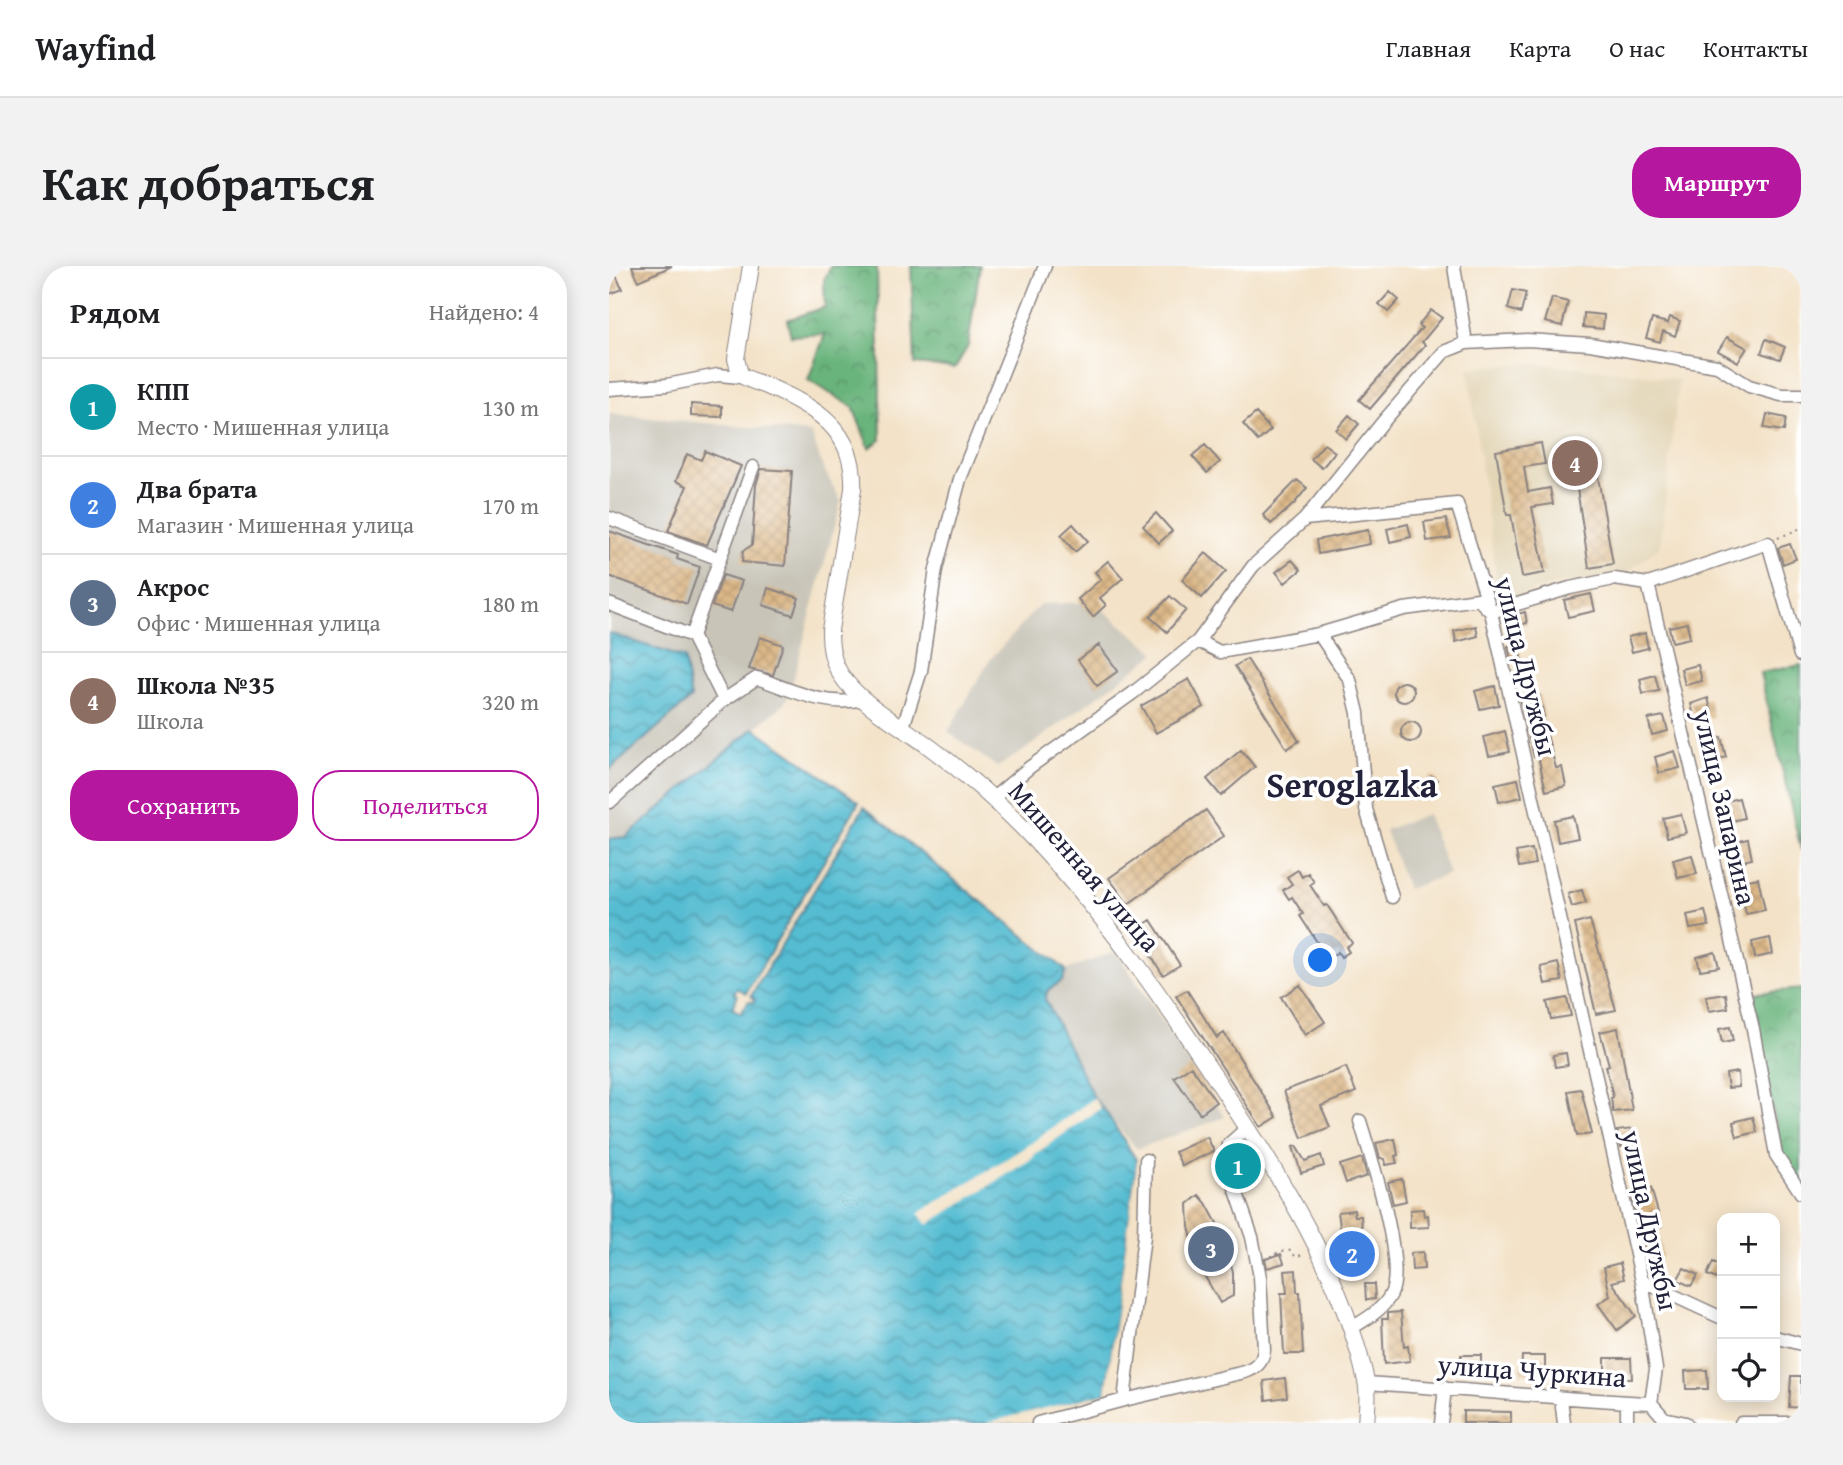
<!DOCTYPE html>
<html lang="ru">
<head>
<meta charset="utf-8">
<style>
	:root { --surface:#fff; --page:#f2f2f2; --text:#202124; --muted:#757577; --line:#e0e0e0; --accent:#b5179e }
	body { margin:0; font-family:"Gentium Book Plus",serif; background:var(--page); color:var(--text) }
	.controls { position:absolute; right:21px; bottom:21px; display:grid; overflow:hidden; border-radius:14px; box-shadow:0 4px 18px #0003 }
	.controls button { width:63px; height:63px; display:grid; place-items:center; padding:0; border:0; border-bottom:2px solid var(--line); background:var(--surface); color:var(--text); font:35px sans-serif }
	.you { position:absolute; left:712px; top:695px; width:24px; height:24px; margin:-18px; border:5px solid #fff; border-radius:50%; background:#1a73e8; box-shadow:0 0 0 10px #1a73e833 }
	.badge { display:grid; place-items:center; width:46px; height:46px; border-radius:50%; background:var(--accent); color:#fff; font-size:23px; font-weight:700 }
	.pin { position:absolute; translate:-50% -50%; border:4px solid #fff; box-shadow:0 2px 7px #0006 }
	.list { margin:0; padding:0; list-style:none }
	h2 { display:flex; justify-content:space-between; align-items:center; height:91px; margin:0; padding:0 28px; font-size:30px }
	h2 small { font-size:23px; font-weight:400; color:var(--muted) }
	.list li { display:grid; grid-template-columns:46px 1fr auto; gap:21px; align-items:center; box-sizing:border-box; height:98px; padding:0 28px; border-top:2px solid var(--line) }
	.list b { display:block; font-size:26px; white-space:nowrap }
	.list p { margin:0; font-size:23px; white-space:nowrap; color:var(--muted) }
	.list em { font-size:23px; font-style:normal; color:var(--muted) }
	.actions { display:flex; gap:14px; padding:21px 28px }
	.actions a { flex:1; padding:16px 0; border:2px solid var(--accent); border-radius:28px; text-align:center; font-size:24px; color:var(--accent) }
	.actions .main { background:var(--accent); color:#fff }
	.icon { flex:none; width:38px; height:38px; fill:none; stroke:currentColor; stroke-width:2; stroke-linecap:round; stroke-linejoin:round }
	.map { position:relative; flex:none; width:1192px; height:1157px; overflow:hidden; border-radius:28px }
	header { display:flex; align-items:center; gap:42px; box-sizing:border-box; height:98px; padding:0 35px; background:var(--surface); border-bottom:2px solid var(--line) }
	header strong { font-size:33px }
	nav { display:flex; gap:38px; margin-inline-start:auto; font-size:24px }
	.intro { display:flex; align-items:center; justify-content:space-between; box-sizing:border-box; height:168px; padding:0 42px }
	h1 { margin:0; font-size:49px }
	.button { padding:18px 32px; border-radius:28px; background:var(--accent); color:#fff; font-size:24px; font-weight:700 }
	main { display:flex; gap:42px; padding:0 42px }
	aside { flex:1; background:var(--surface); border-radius:28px; box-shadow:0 4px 18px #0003 }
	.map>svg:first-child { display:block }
	.built { fill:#e3d6b7 }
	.industrial { fill:#c8c4b8 }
	.forest { fill:url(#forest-crowns); stroke:#466b5c; stroke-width:2 }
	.water { fill:url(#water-waves); stroke:#3b6f86; stroke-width:2 }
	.pier { fill:#f3e2c7 }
	.building { fill:url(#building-cross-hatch) }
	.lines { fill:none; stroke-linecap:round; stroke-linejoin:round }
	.minor-casing { stroke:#8a8281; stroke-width:15 }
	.major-casing { stroke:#8a8281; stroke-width:18 }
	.path { stroke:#8a8281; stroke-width:2; stroke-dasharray:2 5; stroke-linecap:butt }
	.minor { stroke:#fff; stroke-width:12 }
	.major { stroke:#fff; stroke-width:16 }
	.labels { text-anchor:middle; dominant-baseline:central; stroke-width:7; stroke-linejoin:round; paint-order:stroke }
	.street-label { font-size:28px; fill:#22223b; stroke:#fff }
	.district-label { font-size:35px; font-weight:bold; fill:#22223b; stroke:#fff }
</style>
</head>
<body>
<header>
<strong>Wayfind</strong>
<nav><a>Главная</a><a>Карта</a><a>О нас</a><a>Контакты</a></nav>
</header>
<div class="intro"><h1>Как добраться</h1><a class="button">Маршрут</a></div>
<main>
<aside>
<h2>Рядом<small>Найдено: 4</small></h2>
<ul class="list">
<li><span class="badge" style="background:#0f9aa8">1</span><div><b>КПП</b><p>Место · Мишенная улица</p></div><em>130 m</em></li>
<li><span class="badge" style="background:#3f7fe0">2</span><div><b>Два брата</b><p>Магазин · Мишенная улица</p></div><em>170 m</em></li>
<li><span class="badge" style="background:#5c6f8a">3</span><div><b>Акрос</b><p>Офис · Мишенная улица</p></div><em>180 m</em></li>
<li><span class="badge" style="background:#8d6e63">4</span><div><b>Школа №35</b><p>Школа</p></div><em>320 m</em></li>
</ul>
<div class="actions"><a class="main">Сохранить</a><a>Поделиться</a></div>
</aside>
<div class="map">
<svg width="1192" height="1157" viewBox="0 0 1192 1157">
	<defs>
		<pattern id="forest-crowns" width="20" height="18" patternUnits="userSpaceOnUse" patternTransform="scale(1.75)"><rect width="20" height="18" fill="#69b47c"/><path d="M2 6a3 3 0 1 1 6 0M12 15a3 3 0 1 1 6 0" fill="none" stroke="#569267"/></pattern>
		<pattern id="water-waves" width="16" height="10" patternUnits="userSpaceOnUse" patternTransform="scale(1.75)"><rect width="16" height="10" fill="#54bcd1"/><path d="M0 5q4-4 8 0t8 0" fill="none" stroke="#4598ab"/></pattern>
		<pattern id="building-cross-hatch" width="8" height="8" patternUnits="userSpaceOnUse" patternTransform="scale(1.75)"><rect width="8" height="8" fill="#dcb888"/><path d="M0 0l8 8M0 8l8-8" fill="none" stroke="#bc9e76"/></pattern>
	</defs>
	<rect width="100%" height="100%" fill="#fff"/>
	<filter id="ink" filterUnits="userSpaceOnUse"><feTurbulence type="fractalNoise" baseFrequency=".0143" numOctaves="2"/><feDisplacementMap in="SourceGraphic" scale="14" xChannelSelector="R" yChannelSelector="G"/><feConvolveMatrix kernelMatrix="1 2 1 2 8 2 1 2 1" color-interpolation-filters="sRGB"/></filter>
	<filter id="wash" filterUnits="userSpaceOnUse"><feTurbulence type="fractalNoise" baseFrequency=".00686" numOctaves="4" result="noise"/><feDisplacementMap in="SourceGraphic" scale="28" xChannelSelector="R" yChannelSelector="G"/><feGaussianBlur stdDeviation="1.57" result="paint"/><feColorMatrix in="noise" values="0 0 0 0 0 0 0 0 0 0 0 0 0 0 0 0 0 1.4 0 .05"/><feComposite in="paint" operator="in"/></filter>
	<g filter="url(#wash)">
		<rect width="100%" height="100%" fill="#f3e2c7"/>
		<path class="built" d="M921 97 994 103 1070 114 1051 281 1016 308 955 317 890 334 859 102Z"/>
		<path class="industrial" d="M0 148 202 167 214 202 232 235 180 429 175 438 17 571 6 574 0 573V504L82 432 75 392 0 367Z
			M484 336 547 387 413 486 388 501 339 466 380 395 431 338Z
			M818 548 840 608 798 623 776 564Z
			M507 685 616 851 528 883 485 832 436 733 439 724 453 715 457 704Z"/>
		<path class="forest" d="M222 0H268L272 174 260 182 244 141 199 114 216 68 182 70 178 54 216 41 215 14Z
			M302 0H371L359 80 346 102 306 98Z
			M1192 399V584L1151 407Z
			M1192 723V914L1175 901 1141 728Z"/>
		<path class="water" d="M0 367 75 392 82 432 0 504Z
			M145 462 250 536 137 727 128 722 125 727 129 729 123 742 132 747 140 735 144 737 146 733 142 730 255 541 457 704 453 715 439 724 436 733 485 832 497 846 528 895 497 1127 448 1140 452 1157H0V573L17 571Z"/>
		<path class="pier" d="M485 832 492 842 425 889 424 892 318 959 310 947 418 880Z
			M531 894 501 1128 492 1133 452 1143 455 1157H376L497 1127 528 895Z"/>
		<g id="blocks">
			<path class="building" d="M0 0H3L13 23 0 28Z
				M23 0H63L29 15Z
				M904 24 917 27 912 47 899 43Z
				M781 26 790 34 779 46 770 38Z
				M943 32 959 36 953 60 936 56Z
				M822 44 833 52 813 76 816 79 761 143 750 134 813 62 809 59Z
				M975 47 995 49 994 63 974 61Z
				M1061 51 1071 55 1066 70 1054 65 1051 76 1037 72 1043 53 1059 57Z
				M1118 71 1138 82 1129 96 1109 85Z
				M1157 73 1176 81 1171 93 1152 87Z
				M82 138 113 140V151L82 150Z
				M647 147 662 164 649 175 634 158Z
				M1158 148 1177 152 1175 165 1155 162Z
				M740 149 750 158 737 173 727 164Z
				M932 177 936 198 915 201 919 226 941 222 944 238 923 241 936 307 913 311 902 249H898L887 185Z
				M715 178 726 186 713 202 702 193Z
				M596 179 611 196 598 207 583 190Z
				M96 185 132 200 98 279 59 265 78 220 67 215 78 188 92 194Z
				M152 203 183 205 176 300 133 296 134 285 143 279 147 219Z
				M988 205 1004 298 980 302 966 209Z
				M688 214 698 222 685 238 662 258 654 249Z
				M547 247 563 265 550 277 534 260Z
				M837 253 842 272 818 275 815 256Z
				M464 258 479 275 466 286 452 269Z
				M799 258 802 271 781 276 778 263Z
				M759 264 761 278 709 288 707 274Z
				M0 265 69 289 68 293 91 301 78 338 0 310Z
				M1181 278 1187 293 1174 298 1169 282Z
				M597 287 617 305 593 332 573 314Z
				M683 294 692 304 676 317 667 306Z
				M499 295 514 312 491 332 497 339 484 351 469 333 492 313 486 306Z
				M114 309 133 315 122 346 103 340Z
				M159 322 190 332 184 349 154 339Z
				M982 328 986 345 959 351 955 334Z
				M561 330 577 344 558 366 541 351Z
				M916 346 918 357 904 361 901 350Z
				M1078 357 1081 372 1063 376 1060 361Z
				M867 360 869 370 847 376 845 365Z
				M1036 367 1039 382 1023 386 1019 371Z
				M151 371 174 379 164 409 140 403Z
				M909 377 912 392 902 394 899 380Z
				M490 379 509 405 488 420 469 394Z
				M638 393 690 475 678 483 626 400Z
				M1089 399 1093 415 1076 419 1072 403Z
				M1046 409 1050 425 1034 428 1031 413Z
				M580 413 595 441 547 467 532 440Z
				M785 426a10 10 0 1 1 20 0a10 10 0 1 1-20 0Z
				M886 420 890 439 871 443 866 425Z
				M930 429 935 451H933L947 502 953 501 957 520 937 525 929 490 925 491 911 433Z
				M1099 432 1104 451 1086 454 1082 438Z
				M1055 450 1059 465 1043 469 1039 453Z
				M792 466a10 10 0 1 1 20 0a10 10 0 1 1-20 0Z
				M896 465 901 486 880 490 875 471Z
				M1112 471 1117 491 1098 496 1093 476Z
				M632 484 646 501 612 530 598 513Z
				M1066 485 1071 502 1050 507 1046 491Z
				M823 510 828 514 827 521H818L809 527 805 524 806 517H816Z
				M909 513 913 531 890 536 886 518Z
				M1130 532 1135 552 1115 557 1110 537Z
				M597 544 615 570 519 638 500 612Z
				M1072 548 1077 567 1058 571 1054 552Z
				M964 550 969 572 949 576 945 554Z
				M1139 573 1143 593 1124 597 1120 577Z
				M923 583 926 598 910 601 907 586Z
				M1083 589 1088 608 1069 612 1064 594Z
				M689 604 693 611 699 607 705 616 701 619 715 640 718 639 743 677 737 681 740 686 732 691 729 686 721 692 714 685 691 650 694 648 683 631 680 633 674 624 683 618 678 611Z
				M1149 612 1156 644 1137 648 1130 616Z
				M973 624 977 637 963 641 959 628Z
				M1096 645 1100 660 1081 663 1078 649Z
				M542 654 571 699 554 709 526 664Z
				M981 654 1007 744 987 748 966 658Z
				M1161 672 1164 688 1146 692 1143 676Z
				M1106 686 1110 701 1091 704 1088 691Z
				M949 697 953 715 936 718 932 701Z
				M691 719 716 756 696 769 672 731Z
				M578 724 608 772 615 767 668 851 652 861 567 730Z
				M1117 728 1119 742 1100 745 1097 731Z
				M958 732 962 750 942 753 938 736Z
				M1121 761 1124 775 1113 777 1110 763Z
				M1009 762 1023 844 1004 846 1002 832 1004 831 997 800 1000 799 991 766Z
				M957 787 959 799 946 801 944 789Z
				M582 800 607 836 591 848 565 811Z
				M737 801 747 826 712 840 721 861 693 872 675 825Z
				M1129 806 1130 821 1119 822 1117 808Z
				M972 823 983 868 968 870 959 825Z
				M1144 851 1148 866 1128 871 1124 856Z
				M1023 863 1026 879 1012 881 1008 865Z
				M598 871 605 885 573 900 566 886Z
				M786 873 789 889 786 890 788 897 777 899 776 893 771 892 767 877Z
				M687 880 696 895 712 889 715 900 692 907 684 881Z
				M753 892 758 910 737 917 731 899Z
				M793 913 797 935 784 938 779 916Z
				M1042 922 1053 960 1047 962 1053 991 1038 994 1022 928Z
				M590 929 597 937 610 961 624 1006V1030L611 1037 590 1000 580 961 579 938Z
				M814 943 815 950 819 949 820 961 801 962V944Z
				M745 944 746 950H752L753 964 732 967 729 946Z
				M747 979 752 994 738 997 734 983Z
				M814 986 815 1003 803 1004 802 987Z
				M672 988 675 997 658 1002 656 993Z
				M1104 996 1113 1000V1015L1098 1009Z
				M1011 997 1015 1013 1003 1016 1027 1050 1008 1064 989 1038 1001 1030 995 1001Z
				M1075 1002 1089 1009 1082 1020 1068 1014Z
				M687 1004 688 1026H691L694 1088H675L672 1027H678L676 1005Z
				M756 1018H765L766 1033 757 1034Z
				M792 1046 795 1081 799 1080 801 1095 775 1098 773 1053H779V1047Z
				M852 1089H872V1104H852Z
				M913 1090H936V1109L912 1107Z
				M996 1092H1022L1023 1113 996 1112Z
				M1098 1104 1099 1123H1077L1076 1105Z
				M1182 1110H1192V1142L1180 1141Z
				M676 1112 678 1131 657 1134 655 1115Z
				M854 1145 902 1146V1157H854Z"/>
		</g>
	</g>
	<g filter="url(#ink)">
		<use href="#blocks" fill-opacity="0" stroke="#8a8281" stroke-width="2"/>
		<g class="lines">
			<g class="minor-casing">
				<path id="minor" d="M845 0 857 77 918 74 981 78 1108 100 1140 120 1172 129H1192
					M0 123 58 119 109 109 132 111
					M0 252 111 293
					M696 253 773 157 835 86 857 77
					M1039 318 1159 277 1191 389
					M0 338 83 370 144 201
					M710 368 741 414 749 447 757 543 783 631
					M589 375 611 386 710 368 795 343 869 333 882 346 961 322 1005 313 1039 318 1144 763 1167 889 1192 927
					M115 434 148 412C183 424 217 442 254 433
					M294 461 312 405 327 303 351 213 436 0
					M384 532 421 501 524 427 589 375 644 300 696 253 848 238 882 346 1033 1015 1047 1103 1042 1137
					M1 536 115 434 83 370
					M1033 1015 1113 1052
					M741 1063C756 1054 774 1044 782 1028 797 996 762 892 751 855
					M1166 1071 1192 1078
					M758 1117C853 1123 947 1133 1042 1137L1055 1152 1077 1157
					M952 1133 955 1157
					M515 1134 636 1106C648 1102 653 1097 655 1084L651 1011 643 971 618 898 620 878 638 862
					M1018 1136V1157
					M429 1157 515 1134 535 970 537 894
					M832 1157 836 1122
					M1132 1157H1189"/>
			</g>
			<g class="major-casing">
				<path id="major" d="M142 0 127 93 131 108C138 114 151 117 160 121 207 141 247 165 244 223L221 364C221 381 223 395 232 409 250 437 291 459 318 479 352 504 384 531 414 562 490 640 553 731 613 822 672 913 733 1007 757 1115 760 1128 758 1144 757 1157"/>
			</g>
			<path class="path" d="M1169 272 1192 262
				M662 991V989L680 983 687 991 695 988"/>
			<use href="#minor" class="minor"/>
			<use href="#major" class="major"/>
		</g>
	</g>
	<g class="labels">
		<g class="street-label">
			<text transform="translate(918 400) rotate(76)">улица Дружбы</text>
			<text transform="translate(1117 541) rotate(77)">улица Запарина</text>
			<text transform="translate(476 600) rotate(49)">Мишенная улица</text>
			<text transform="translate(1042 954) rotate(78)">улица Дружбы</text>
			<text transform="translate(923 1104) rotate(4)">улица Чуркина</text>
		</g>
		<g class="district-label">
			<text x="743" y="518">Seroglazka</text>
		</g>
	</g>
</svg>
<div class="controls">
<button>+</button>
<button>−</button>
<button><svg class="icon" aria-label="locate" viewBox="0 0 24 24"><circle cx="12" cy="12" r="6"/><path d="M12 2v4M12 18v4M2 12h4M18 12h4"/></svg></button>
</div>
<div class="you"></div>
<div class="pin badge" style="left:629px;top:900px;background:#0f9aa8">1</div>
<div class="pin badge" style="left:743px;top:988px;background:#3f7fe0">2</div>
<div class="pin badge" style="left:602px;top:983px;background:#5c6f8a">3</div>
<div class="pin badge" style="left:966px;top:197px;background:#8d6e63">4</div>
</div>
</main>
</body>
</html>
